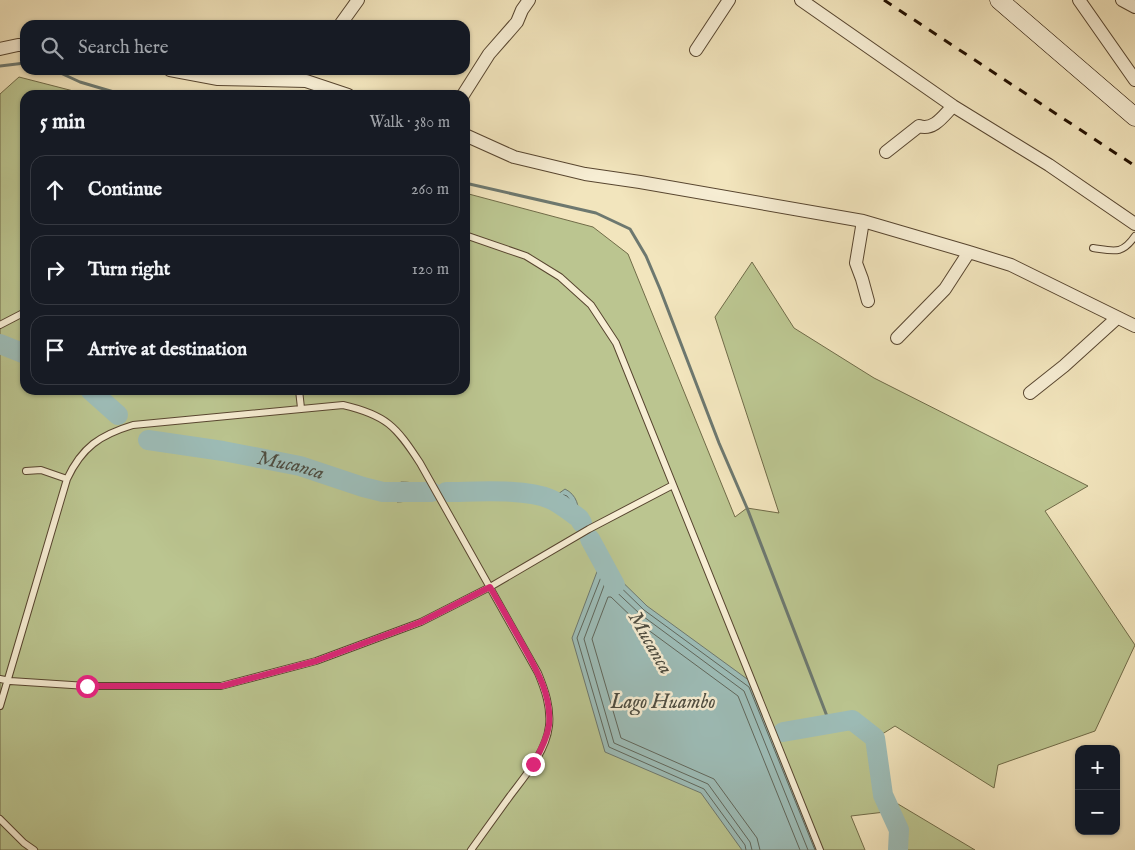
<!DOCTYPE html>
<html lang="en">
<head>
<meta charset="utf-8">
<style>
	:root { --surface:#171b24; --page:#20242c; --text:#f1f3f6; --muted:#9ea1a6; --line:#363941 }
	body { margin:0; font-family:"IM FELL English",serif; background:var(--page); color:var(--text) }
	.controls { position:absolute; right:15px; bottom:15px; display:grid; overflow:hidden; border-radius:10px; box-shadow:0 1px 4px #0004 }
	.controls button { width:45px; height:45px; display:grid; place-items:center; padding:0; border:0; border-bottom:1px solid var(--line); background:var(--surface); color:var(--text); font:25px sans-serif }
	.stop { position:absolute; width:15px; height:15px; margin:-11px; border:4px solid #db2777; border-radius:50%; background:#fff }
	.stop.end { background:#db2777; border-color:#fff; box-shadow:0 1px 5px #0008 }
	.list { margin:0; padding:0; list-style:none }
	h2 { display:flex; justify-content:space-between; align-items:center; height:65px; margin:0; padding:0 20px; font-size:21px }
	h2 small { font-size:16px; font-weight:400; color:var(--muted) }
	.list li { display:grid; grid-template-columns:32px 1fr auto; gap:15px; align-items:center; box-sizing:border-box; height:70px; margin:0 10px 10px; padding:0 10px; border:1px solid var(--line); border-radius:15px }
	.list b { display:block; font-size:19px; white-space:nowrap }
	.list em { font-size:16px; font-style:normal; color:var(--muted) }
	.icon { flex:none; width:28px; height:28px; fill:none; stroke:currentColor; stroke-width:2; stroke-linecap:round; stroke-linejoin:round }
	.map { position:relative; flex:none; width:1135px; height:850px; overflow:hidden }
	.search { position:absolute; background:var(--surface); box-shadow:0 1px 4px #0004; left:20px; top:20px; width:450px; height:55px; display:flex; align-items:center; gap:12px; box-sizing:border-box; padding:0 18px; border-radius:15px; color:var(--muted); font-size:19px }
	.panel { position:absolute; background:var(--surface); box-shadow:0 1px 4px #0004; left:20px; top:90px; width:450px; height:305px; border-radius:15px }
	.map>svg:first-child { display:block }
	.green { fill:#bbc590; stroke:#706b48 }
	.water { fill:#9dbdb8; stroke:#6d786f }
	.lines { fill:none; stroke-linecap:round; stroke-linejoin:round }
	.shore { stroke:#60675c; stroke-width:1 }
	.stream { stroke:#6d786f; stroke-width:3 }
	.river { stroke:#9dbdb8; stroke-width:20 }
	.service-casing { stroke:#584630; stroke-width:8 }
	.minor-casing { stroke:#584630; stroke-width:14 }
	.secondary-casing { stroke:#241101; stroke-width:19 }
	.service { stroke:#f7eed4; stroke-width:6 }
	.minor { stroke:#f7eed4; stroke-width:12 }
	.secondary { stroke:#f7eed4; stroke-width:18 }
	.rail { stroke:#241101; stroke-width:3; stroke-dasharray:9 9; stroke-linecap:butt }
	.route { stroke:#db2777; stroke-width:6 }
	.labels { text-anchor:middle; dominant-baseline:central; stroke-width:5; stroke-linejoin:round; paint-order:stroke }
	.water-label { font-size:20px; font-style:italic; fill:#4e4d41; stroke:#f7eed4 }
</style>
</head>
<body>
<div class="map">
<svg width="1135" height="850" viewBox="0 0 1135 850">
	<rect width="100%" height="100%" fill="#f2e5bd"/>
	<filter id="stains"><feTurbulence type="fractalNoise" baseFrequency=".004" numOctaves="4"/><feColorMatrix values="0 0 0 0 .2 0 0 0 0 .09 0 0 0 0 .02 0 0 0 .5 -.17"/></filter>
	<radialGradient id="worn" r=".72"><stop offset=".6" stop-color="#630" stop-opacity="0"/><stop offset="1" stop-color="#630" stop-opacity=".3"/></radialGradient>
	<path class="green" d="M19 77 89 95H25V390H465V193L593 227 628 254 735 517 747 508 779 513 715 317 752 262 794 328 874 378 1088 486 1045 511 1135 645 1095 731 998 765 994 788 895 726 876 738 883 795 975 850H893L892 823 885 812 851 816 865 850H0V94Z"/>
	<path class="water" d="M401 482C411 482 417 483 423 491 417 498 407 502 397 502L393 497 384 496 383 492 393 488Z
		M565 489C577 495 579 506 579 518L574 521 561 514 551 499Z
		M601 561 647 606 754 684 820 850H742L701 793 605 752 572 638Z"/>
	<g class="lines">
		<path class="shore" d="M564 495 567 496 574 506 572 514 565 510 559 502V499Z
			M746 850 745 845 704 789 609 747 577 638 603 572 606 573 644 610 749 687 815 850
			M752 850 750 842 708 784 614 743 584 639 605 583 608 584 640 614 744 691 808 850
			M760 850 757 838 714 779 621 738 592 639 608 597H611L636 621 738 696 800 850"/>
		<path class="stream" d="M0 66 25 63
			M54 70 80 82 124 95
			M465 183 596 213 630 229 646 256 660 289 719 443 747 508 830 724"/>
		<g class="river">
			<path d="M0 344 25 354"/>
			<path d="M90 390 118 415"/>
			<path id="s1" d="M148 440 223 451 300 466 363 487 383 492H432"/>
			<path d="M446 492C475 492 524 488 550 499 560 503 570 512 579 518L582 523"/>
			<path d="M590 539 615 585"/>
			<path d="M783 732 852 720 875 738 883 795 899 830 898 850"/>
		</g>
		<g class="service-casing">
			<path id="service" d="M465 235 526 256 560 277 591 305 616 343 820 850
				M1093 248C1114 251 1122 255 1135 236
				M0 325 25 312
				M299 390 301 408
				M26 471 41 470 67 479
				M0 679 10 681 87 686H221L316 661 421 622 490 587 589 529 673 485
				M0 706 67 479C82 447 100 435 133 425L343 405C386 415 396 426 420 463L538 673C545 690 551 707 549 726 546 752 525 776 510 796 497 814 484 832 471 850
				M0 819 24 843 34 850"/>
		</g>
		<g class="minor-casing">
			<path id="minor" d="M801 0 953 106 1049 165 1135 224
				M1079 0 1135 80
				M1122 0 1135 7
				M340 25 358 0
				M0 49 18 45H25
				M696 50 729 0
				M170 70 218 79 306 81 348 95
				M463 95 489 54 517 22 522 10 529 0
				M465 135 514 157 585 174 640 182 863 221 969 252 1011 265 1135 326
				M886 152 919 126C934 131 944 115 953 106
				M863 221 856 263 862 279 868 301
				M897 338 945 289 969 252
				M1030 393 1064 366 1117 318"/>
		</g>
		<g class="secondary-casing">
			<path id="secondary" d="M999 0 1135 117"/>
		</g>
		<use href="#service" class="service"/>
		<use href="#minor" class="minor"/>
		<use href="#secondary" class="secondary"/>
		<path class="rail" d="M884 0 1135 166"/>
	</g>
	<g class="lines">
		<path class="route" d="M87 686H222L316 661 421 622 490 587C500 605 510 622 520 640 535 667 552 694 549 725 547 739 540 752 533 764"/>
	</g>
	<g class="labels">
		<g class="water-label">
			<text stroke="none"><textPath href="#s1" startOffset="145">Mucanca</textPath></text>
			<text transform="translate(650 643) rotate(60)">Mucanca</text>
			<text x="663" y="702">Lago Huambo</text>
		</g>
	</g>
	<rect width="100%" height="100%" filter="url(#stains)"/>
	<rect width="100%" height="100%" fill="url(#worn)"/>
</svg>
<div class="controls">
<button>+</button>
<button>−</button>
</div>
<div class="stop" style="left:87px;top:686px"></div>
<div class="stop end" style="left:533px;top:764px"></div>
<div class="search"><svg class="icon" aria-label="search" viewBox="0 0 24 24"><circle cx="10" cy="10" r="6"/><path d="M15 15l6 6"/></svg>Search here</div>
<section class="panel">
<h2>5 min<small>Walk · 380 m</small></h2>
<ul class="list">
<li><svg class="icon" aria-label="ahead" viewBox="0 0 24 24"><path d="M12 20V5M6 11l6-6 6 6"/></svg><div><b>Continue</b></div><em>260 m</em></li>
<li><svg class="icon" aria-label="right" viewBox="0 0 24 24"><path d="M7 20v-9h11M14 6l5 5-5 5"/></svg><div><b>Turn right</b></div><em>120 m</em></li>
<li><svg class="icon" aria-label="arrive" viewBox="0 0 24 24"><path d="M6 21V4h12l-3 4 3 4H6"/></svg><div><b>Arrive at destination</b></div></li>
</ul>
</section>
</div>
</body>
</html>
